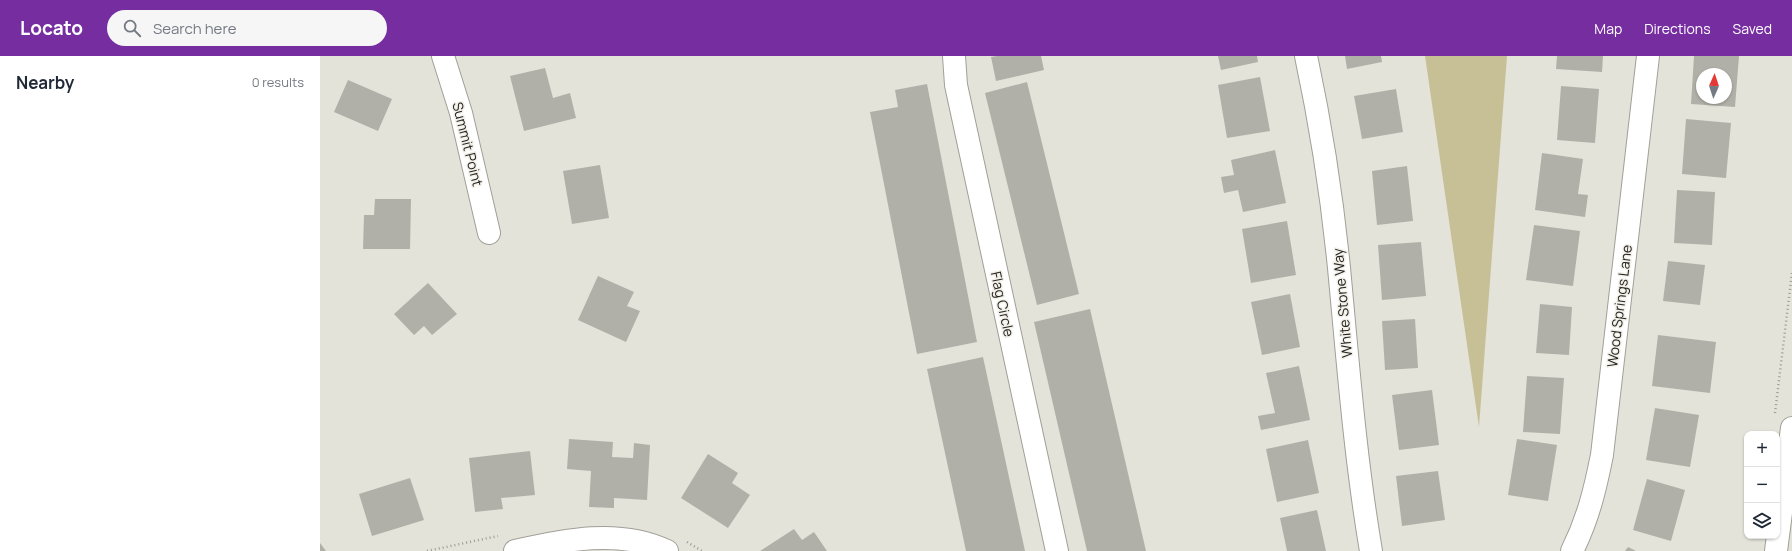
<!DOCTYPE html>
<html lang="en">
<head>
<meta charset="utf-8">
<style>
	:root { --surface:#fff; --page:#f6f6f7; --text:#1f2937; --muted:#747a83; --line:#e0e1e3; --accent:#752da0 }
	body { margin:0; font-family:Manrope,sans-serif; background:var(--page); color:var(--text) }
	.controls { position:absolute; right:12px; bottom:12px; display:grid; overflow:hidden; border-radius:8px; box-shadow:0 1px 3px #0004 }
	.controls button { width:36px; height:36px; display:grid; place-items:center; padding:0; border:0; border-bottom:1px solid var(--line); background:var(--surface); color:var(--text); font:20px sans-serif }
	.compass { position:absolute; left:1376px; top:12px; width:36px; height:36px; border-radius:50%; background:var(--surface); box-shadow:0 1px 3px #0004; rotate:3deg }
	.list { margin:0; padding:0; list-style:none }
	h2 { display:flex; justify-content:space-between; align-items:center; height:52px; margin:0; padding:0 16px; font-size:17px }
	h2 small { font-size:13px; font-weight:400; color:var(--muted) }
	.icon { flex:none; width:22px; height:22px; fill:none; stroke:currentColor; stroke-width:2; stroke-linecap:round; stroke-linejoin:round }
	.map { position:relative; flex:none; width:1472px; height:495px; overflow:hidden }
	header { display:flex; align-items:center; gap:24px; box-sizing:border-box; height:56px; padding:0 20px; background:var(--accent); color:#fff }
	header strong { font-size:19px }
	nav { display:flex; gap:22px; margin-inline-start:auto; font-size:14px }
	.search { width:280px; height:36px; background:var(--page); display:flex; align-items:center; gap:10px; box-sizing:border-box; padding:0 14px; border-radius:22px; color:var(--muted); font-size:15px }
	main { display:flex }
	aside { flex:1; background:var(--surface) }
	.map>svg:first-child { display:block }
	.green { fill:#c7c096 }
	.building { fill:#b1b0a8; fill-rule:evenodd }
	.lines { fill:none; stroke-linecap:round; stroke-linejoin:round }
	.minor-casing { stroke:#a19f97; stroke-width:24 }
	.path { stroke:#9b9a93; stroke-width:2.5; stroke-dasharray:1 3; stroke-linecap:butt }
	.minor { stroke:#fff; stroke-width:22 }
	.labels { text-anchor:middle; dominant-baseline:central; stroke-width:3; stroke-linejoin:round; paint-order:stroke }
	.street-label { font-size:14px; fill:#252421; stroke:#f2f0e8 }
</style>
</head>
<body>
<header>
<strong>Locato</strong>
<div class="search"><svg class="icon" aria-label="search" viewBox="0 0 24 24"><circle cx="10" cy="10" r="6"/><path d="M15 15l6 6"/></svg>Search here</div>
<nav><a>Map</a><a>Directions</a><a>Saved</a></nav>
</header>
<main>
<aside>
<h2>Nearby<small>0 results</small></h2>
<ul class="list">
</ul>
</aside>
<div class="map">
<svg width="1472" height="495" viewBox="0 0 1472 495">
	<rect width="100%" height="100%" fill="#e4e3da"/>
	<path class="green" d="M1105 0H1187L1159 371Z"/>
	<path class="building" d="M677 0H721L724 14 676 25 671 1Z
		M898 0H937L938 6 901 14Z
		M1025 0H1061L1062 6 1027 13Z
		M1237 0H1283L1282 16 1236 13Z
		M1374 0H1419L1415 51 1371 48ZM1382 18H1406V42H1382Z
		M225 12 233 42 250 37 256 62 204 75 190 20Z
		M940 21 950 75 907 82 898 29Z
		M28 24 72 43 58 75 14 56Z
		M707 26 759 238 717 249 665 37Z
		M607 28 657 286 597 298 550 56 578 51 575 34Z
		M1241 30 1279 33 1275 87 1237 84Z
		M1076 33 1083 76 1042 83 1034 40Z
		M1366 63 1411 67 1406 122 1362 118Z
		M955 94 966 147 923 156 918 134 904 137 901 121 914 119 911 104Z
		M1222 97 1263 103 1258 138 1268 139 1265 161 1215 154Z
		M280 109 289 162 252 168 243 115Z
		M1087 110 1093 165 1057 169 1052 115Z
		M1357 134 1395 136 1392 189 1354 187Z
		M55 143H91L90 193H43L44 159H54Z
		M967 165 976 219 931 227 922 173Z
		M1214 169 1260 175 1253 230 1206 224Z
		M1101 186 1106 240 1062 244 1058 189Z
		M1348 205 1385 209 1380 249 1343 245Z
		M278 220 314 236 307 250 320 255 306 286 258 264Z
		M108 227 137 258 112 279 104 270 94 279 74 258Z
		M970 238 980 291 942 299 931 246Z
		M1220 248 1252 251 1249 299 1216 297Z
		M770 253 826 495H767L714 266Z
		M1095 263 1098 312 1065 314 1062 265Z
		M1338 279 1396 286 1390 337 1332 330Z
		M663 301 705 495H646L607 313Z
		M979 310 990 364 941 374 938 360 955 357 946 317Z
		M1207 320 1244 322 1240 378 1203 376Z
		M1112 334 1119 389 1079 394 1072 339Z
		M1335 352 1379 359 1370 411 1326 404Z
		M249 383 293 386 292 401 313 402 314 387 330 389 327 444 294 442V452L269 451 271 415 247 413Z
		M1197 383 1237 389 1228 445 1188 439Z
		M988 384 999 437 957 446 946 393Z
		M210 395 215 439 181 442 183 453 155 456 149 402Z
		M388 398 418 417 412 427 430 439 408 472 361 442Z
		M1118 415 1125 464 1082 470 1076 420Z
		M90 422 104 464 52 480 39 438Z
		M1327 423 1365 434 1351 485 1313 474Z
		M997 454 1006 495H967L960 462Z
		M474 473 482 484 494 476 507 495H440Z
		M0 487 6 495H0Z
		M1308 491 1316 495H1305Z"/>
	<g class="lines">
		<g class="minor-casing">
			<path id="minor" d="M123 0 141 57 169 177
				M634 0 636 29 737 495
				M986 0C1001 70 1012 141 1019 212 1028 307 1035 401 1051 495
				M195 495C244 484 299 472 347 495
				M1252 495C1268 463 1275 434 1282 399L1328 0
				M1456 495 1472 372"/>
		</g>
		<path class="path" d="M1455 357 1472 217
			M367 486 382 495
			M107 495 178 480"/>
		<use href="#minor" class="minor"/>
	</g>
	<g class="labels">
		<g class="street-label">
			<text transform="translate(148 88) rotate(76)">Summit Point</text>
			<text transform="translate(1022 247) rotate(-95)">White Stone Way</text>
			<text transform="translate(683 248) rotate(78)">Flag Circle</text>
			<text transform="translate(1299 250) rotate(-83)">Wood Springs Lane</text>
		</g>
	</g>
</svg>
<div class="controls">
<button>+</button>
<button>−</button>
<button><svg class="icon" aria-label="layers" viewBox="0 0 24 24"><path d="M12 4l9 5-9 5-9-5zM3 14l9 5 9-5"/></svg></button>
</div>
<svg class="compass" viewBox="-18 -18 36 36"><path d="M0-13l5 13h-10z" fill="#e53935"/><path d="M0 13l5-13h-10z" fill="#747a83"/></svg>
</div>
</main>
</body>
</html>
